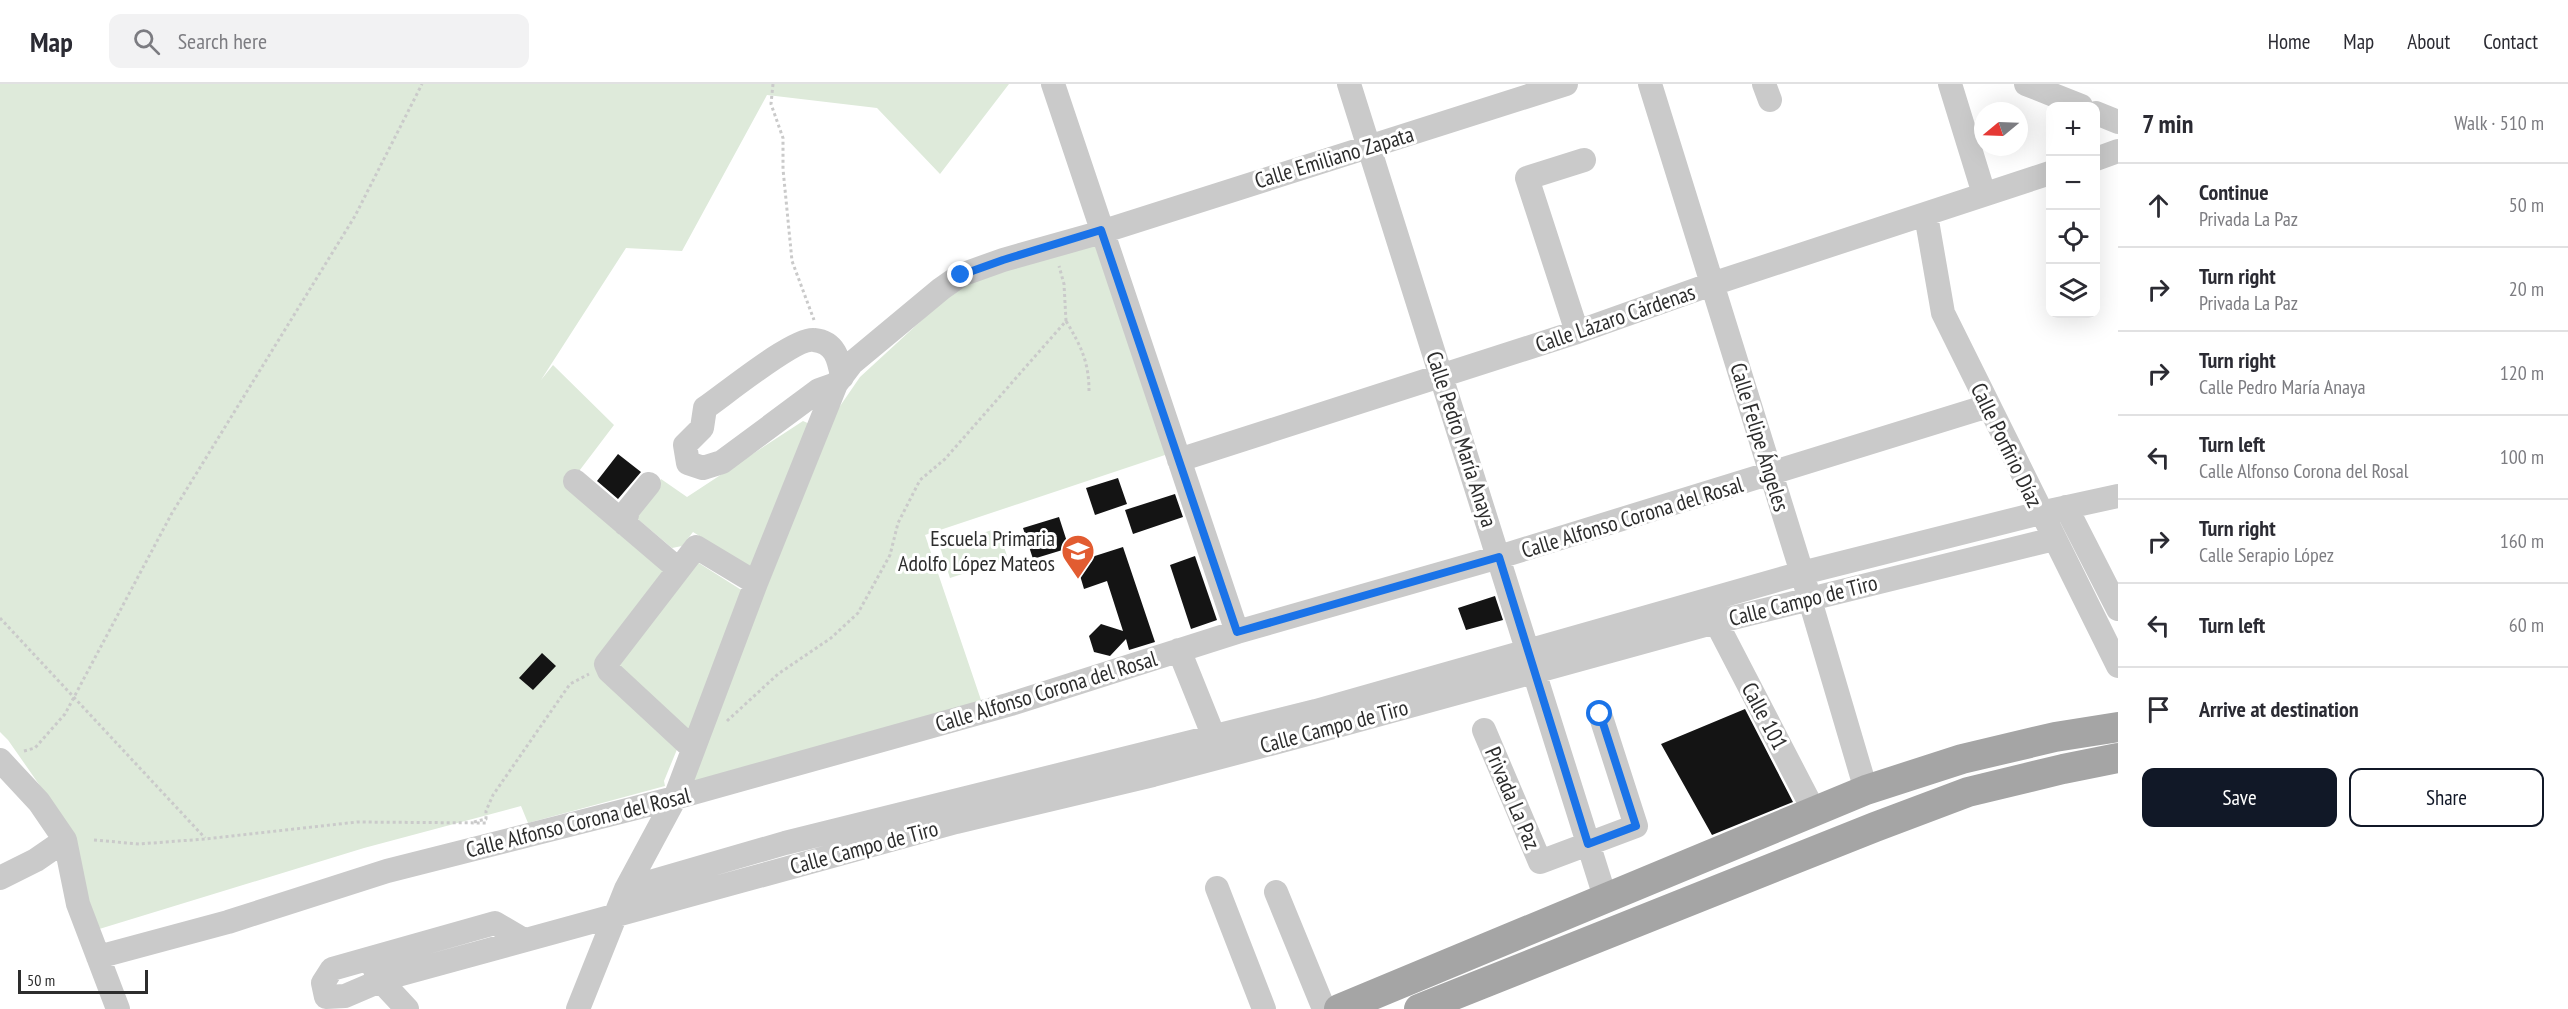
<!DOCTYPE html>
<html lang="en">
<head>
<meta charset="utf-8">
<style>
	:root { --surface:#fff; --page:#f2f2f3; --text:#2b2b33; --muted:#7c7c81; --line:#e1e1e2; --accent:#111827 }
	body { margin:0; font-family:"PT Sans Narrow",sans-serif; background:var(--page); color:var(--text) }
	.controls { position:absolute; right:18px; top:18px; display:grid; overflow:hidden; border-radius:12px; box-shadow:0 6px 24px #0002 }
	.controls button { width:54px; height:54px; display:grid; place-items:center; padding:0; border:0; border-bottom:2px solid var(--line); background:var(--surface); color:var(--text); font:30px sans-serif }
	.compass { position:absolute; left:1974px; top:18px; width:54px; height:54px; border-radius:50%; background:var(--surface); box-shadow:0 6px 24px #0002; rotate:251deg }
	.scale { position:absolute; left:18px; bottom:15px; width:130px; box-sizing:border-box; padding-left:6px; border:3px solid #2d2d2d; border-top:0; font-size:16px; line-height:21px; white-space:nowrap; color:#2d2d2d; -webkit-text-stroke:4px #fff; paint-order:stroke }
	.stop { position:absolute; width:18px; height:18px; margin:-14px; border:4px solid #1a73e8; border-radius:50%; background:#fff }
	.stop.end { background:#1a73e8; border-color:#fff; box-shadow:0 2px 6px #0008 }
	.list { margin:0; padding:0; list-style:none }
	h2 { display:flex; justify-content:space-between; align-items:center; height:78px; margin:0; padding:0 24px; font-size:26px }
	h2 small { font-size:20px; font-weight:400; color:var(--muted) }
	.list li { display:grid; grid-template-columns:39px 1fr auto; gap:18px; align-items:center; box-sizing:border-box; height:84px; padding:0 24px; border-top:2px solid var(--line) }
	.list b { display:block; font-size:22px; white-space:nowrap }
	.list p { margin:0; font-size:20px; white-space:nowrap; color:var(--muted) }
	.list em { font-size:20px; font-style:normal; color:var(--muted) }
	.actions { display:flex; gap:12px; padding:18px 24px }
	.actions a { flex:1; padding:14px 0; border:2px solid var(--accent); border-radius:12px; text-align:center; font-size:21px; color:var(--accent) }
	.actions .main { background:var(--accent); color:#fff }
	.icon { flex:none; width:33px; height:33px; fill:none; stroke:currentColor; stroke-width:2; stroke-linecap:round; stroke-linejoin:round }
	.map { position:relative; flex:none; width:2118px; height:925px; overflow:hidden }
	header { display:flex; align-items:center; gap:36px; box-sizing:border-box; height:84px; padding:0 30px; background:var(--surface); border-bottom:2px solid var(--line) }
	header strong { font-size:28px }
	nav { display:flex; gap:33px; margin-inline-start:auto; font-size:21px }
	.search { width:420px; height:54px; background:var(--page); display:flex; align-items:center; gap:15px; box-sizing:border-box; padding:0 21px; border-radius:12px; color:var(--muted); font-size:22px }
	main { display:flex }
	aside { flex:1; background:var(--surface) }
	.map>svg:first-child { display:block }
	.green { fill:#deeada }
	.building { fill:#141414 }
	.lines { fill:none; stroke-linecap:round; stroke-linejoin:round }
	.path { stroke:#cacaca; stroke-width:3; stroke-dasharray:3 3; stroke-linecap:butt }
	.minor { stroke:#cacaca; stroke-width:24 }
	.major { stroke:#a5a5a5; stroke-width:30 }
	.route { stroke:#1a73e8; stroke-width:8 }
	.labels { text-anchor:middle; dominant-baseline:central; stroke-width:6; stroke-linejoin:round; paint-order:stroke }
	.street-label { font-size:22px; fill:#2d2d2d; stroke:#fff }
	.poi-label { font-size:22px; fill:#2d2d2d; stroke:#fff; text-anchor:end }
</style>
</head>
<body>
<header>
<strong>Map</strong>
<div class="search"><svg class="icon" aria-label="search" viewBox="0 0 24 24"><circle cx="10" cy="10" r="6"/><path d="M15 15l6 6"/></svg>Search here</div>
<nav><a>Home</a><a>Map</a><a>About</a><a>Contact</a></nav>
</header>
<main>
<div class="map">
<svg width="2118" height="925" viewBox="0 0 2118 925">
	<rect width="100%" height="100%" fill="#fff"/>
	<path class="green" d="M0 0H1009L940 90 877 24 767 11 682 167 626 164 541 296 553 281 614 341 567 403 667 489 605 569 678 663 664 697 665 702 528 739 521 722 364 764 96 846 66 739 8 656 0 648Z
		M1090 158 1099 163 1171 369 925 451 982 619 684 705 827 341 860 293 960 201Z
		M803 337 812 341 753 485 693 448 682 462 672 464 634 432 661 395 687 413Z
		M998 444 1008 475 950 494 940 463Z
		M694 476 743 507 688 650 617 587 616 571Z"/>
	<path class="building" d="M618 370 641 388 618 415 597 397Z
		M1118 394 1127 420 1095 431 1086 404Z
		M1175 410 1183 433 1133 450 1125 426Z
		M1059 433 1069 464 1033 475 1023 444Z
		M1123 463 1155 558 1129 566 1126 555 1110 572 1094 568 1089 552 1101 540 1123 547 1107 497 1084 505 1076 478Z
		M1195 472 1217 536 1191 545 1170 481Z
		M1495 512 1503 536 1466 546 1458 524Z
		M542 569 556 582 533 606 519 594Z
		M1745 625 1793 718 1712 751 1661 660Z"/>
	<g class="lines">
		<path class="path" d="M773 0 771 20 783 54V85L792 177 814 236
			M1066 237C1081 262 1089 278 1089 307
			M0 534 205 754
			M727 637 778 590 831 554 858 529 890 471 898 439 920 396 945 375 1066 237 1064 200 1059 182
			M24 667 35 664 65 630 172 429 355 132 422 0
			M474 738 486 735V727L493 711 570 600 589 590
			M94 756 139 760 205 755 357 738 487 739"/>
		<path class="minor" d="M1053 0 1237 548
			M1349 0 1605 813
			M1650 0 1802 489 1866 706
			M1764 0 1770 16
			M1950 0 1984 110
			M2026 0 2081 22
			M2096 29 2118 38
			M2096 75 2118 67
			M1926 131 1943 229 2118 582
			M1577 248 1527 94 1584 76
			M836 300 819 306 722 378 703 384 688 379 685 361 702 344 705 324C724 311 795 253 814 256 835 258 839 275 842 293
			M1179 376 1577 248 1712 200 2050 89
			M575 397 678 485
			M2066 423 2118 525
			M625 440 628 426 649 400
			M756 499 836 300 852 279 941 205 961 191 1003 176 1095 150 1566 0
			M1716 538 1814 727
			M1179 566 1214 653
			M1484 646 1540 778 1636 742 1600 630
			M0 676 39 718 65 756 78 820 118 925
			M0 794 36 776 65 756
			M1217 804 1264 925
			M626 805 785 759 1316 627 1802 489 2040 429 2118 412
			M1276 808 1324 925
			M524 856 495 839 332 885 323 899 326 913 345 912 387 894 956 738 1153 691 1319 647 1716 538 2054 455
			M98 873 228 838 387 787 675 714 1011 620 1237 548 1499 473 1988 322
			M375 886 380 896 407 925
			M578 925 626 805 675 714 756 499 696 463 606 580 609 587 692 664"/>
		<path class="major" d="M1339 925 1866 706 1962 675 2055 653 2118 643
			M1419 925 1875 743 1968 708 2063 685 2118 674"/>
	</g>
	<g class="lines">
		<path class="route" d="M961 191 1003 176 1101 146 1237 548 1499 473 1588 760 1636 742 1600 630"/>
	</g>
	<defs>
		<g id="school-pin" transform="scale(1.725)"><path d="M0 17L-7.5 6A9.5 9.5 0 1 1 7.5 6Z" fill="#e25c31" stroke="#fff"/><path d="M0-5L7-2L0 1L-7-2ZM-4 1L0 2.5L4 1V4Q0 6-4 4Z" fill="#fff"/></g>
	</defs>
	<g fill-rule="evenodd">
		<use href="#school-pin" x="1078" y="467"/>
	</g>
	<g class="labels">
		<g class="street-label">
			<text transform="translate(1334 73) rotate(-17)">Calle Emiliano Zapata</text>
			<text transform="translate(1615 234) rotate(-19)">Calle Lázaro Cárdenas</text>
			<text transform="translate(1760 353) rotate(73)">Calle Felipe Ángeles</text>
			<text transform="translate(1462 355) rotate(72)">Calle Pedro María Anaya</text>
			<text transform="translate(2007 361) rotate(64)">Calle Porfirio Díaz</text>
			<text transform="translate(1632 433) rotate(-17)">Calle Alfonso Corona del Rosal</text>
			<text transform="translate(1803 516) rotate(-14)">Calle Campo de Tiro</text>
			<text transform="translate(1046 607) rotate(-17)">Calle Alfonso Corona del Rosal</text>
			<text transform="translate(1765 632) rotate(62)">Calle 101</text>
			<text transform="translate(1334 642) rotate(-15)">Calle Campo de Tiro</text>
			<text transform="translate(1513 714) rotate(67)">Privada La Paz</text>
			<text transform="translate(578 738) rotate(-14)">Calle Alfonso Corona del Rosal</text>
			<text transform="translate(864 763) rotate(-15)">Calle Campo de Tiro</text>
		</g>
		<g class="poi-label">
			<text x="1055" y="454">Escuela Primaria<tspan x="1055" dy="25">Adolfo López Mateos</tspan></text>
		</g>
	</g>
</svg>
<div class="controls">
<button>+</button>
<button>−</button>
<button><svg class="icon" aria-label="locate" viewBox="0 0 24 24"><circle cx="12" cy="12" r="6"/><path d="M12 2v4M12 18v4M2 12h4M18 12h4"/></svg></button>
<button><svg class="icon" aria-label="layers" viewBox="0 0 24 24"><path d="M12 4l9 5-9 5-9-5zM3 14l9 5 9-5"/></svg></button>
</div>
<svg class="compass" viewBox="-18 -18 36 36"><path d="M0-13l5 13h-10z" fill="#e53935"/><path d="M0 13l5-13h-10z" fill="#7c7c81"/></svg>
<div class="scale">50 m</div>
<div class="stop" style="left:1600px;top:630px"></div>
<div class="stop end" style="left:961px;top:191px"></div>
</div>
<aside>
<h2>7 min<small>Walk · 510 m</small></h2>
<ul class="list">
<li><svg class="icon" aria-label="ahead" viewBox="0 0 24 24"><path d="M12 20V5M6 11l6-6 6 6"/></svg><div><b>Continue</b><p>Privada La Paz</p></div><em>50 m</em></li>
<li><svg class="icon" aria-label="right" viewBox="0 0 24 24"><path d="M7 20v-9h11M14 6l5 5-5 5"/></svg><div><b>Turn right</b><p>Privada La Paz</p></div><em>20 m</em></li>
<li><svg class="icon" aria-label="right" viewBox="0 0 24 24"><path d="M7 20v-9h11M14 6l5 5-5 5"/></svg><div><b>Turn right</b><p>Calle Pedro María Anaya</p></div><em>120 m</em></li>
<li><svg class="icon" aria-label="left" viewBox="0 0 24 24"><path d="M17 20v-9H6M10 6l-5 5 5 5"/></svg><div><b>Turn left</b><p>Calle Alfonso Corona del Rosal</p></div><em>100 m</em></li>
<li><svg class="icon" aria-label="right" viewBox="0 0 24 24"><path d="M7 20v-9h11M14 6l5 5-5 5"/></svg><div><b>Turn right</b><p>Calle Serapio López</p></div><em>160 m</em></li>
<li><svg class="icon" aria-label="left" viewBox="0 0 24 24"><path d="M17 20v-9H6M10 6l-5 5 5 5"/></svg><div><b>Turn left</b></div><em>60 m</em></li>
<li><svg class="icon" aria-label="arrive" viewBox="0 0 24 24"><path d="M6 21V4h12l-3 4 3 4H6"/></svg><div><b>Arrive at destination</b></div></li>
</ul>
<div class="actions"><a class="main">Save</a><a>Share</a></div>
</aside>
</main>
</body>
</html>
